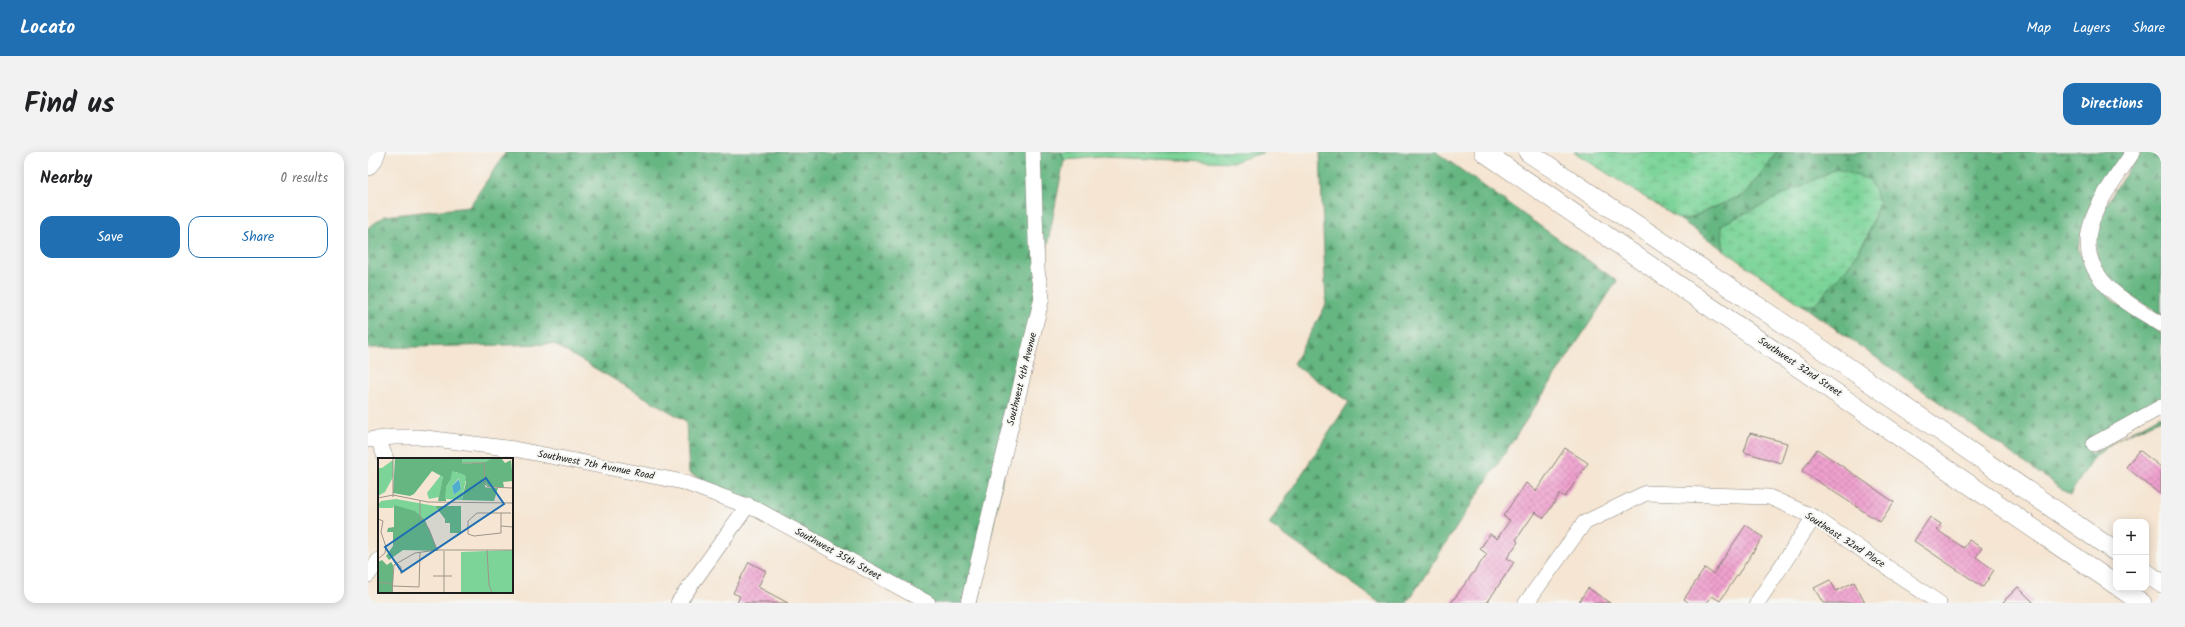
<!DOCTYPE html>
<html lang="en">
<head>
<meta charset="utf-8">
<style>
	:root { --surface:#fff; --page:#f2f2f2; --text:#202124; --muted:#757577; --line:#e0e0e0; --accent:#1f6fb2 }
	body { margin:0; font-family:Kalam,sans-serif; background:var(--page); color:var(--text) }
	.controls { position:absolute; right:12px; bottom:12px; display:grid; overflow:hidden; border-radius:8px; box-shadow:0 2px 10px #0003 }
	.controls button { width:36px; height:36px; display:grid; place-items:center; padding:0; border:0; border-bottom:1px solid var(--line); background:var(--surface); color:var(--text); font:20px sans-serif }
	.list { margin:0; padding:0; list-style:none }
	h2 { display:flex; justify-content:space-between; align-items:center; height:52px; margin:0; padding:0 16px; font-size:17px }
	h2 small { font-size:13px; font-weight:400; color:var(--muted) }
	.actions { display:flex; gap:8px; padding:12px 16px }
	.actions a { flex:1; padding:9px 0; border:1px solid var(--accent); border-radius:12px; text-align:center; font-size:14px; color:var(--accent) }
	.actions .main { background:var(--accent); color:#fff }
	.map { position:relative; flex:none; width:1793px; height:451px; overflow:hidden; border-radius:12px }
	header { display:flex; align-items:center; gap:24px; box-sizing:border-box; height:56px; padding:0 20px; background:var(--accent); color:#fff }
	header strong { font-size:19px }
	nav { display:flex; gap:22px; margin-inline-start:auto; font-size:14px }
	.intro { display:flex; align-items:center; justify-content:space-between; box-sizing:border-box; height:96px; padding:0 24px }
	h1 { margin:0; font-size:28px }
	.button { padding:10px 18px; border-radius:12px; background:var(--accent); color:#fff; font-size:14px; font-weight:700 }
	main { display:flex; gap:24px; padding:0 24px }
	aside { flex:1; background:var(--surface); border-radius:12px; box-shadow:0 2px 10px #0003 }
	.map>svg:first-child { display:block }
	.grass { fill:#7cd499; stroke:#4c785a }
	.forest { fill:url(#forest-firs); stroke:#40694e }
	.wetland { fill:url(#wetland-marsh); stroke:#4c785a }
	.building { fill:url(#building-cross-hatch) }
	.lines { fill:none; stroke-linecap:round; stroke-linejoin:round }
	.minor-casing { stroke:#888077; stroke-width:16 }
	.major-casing { stroke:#888077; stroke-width:20 }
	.minor { stroke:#fff; stroke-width:15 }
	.major { stroke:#fff; stroke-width:19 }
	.labels { text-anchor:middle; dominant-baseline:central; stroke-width:4; stroke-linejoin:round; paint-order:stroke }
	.street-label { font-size:10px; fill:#1c1c1c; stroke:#f6f6f2 }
	.inset-road { fill:none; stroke:#9e9589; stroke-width:1 }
	.view { fill:#1f6fb2; fill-opacity:0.15; stroke:#1f6fb2; stroke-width:2 }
	.inset-edge { fill:none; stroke:#1c1c1c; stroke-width:2 }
</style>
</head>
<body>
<header>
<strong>Locato</strong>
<nav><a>Map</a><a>Layers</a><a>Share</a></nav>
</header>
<div class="intro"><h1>Find us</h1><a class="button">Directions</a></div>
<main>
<aside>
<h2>Nearby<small>0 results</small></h2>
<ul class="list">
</ul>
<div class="actions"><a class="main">Save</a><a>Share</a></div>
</aside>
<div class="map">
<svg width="1793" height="451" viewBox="0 0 1793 451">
	<defs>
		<pattern id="forest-firs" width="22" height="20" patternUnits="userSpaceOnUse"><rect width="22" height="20" fill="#65b681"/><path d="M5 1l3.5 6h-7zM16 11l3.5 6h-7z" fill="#529369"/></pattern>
		<pattern id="wetland-marsh" width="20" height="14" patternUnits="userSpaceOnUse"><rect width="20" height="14" fill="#7cd499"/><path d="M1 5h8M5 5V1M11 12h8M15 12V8" fill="none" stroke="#6bb583"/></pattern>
		<pattern id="building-cross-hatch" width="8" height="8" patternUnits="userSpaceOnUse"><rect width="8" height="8" fill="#efa0ce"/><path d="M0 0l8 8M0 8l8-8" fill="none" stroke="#cc89b0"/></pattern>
	</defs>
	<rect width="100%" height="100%" fill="#f6f6f2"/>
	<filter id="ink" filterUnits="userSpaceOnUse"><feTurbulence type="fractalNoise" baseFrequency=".025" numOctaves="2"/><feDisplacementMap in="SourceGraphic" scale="8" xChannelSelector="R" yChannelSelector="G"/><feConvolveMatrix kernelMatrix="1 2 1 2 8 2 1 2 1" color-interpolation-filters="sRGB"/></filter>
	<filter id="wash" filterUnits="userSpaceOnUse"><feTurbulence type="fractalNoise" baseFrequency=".012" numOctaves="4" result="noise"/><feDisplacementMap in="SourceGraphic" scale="16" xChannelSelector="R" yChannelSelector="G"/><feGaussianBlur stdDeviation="0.9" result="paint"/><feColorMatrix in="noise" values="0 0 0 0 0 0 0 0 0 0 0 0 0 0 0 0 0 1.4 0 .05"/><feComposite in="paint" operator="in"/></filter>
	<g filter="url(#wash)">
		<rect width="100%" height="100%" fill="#f5e5d2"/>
		<path class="grass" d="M693 0H897L865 10 734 5 696 8Z"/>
		<path class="forest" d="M138 0H693L696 8 610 451H550L441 381 321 321 318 269 185 192 0 196V76L17 64 101 55Z
			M952 0H1068L1249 129 1039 451H1012L901 372 981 250 925 212 958 153Z
			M1409 0H1757C1739 28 1713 57 1712 92L1710 93 1712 104H1714C1729 145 1758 158 1793 181V247L1717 290 1722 302 1793 263V267L1749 287 1725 306 1702 343 1434 153H1446L1480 115 1499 86 1511 50 1468 17 1354 73 1356 98 1311 67H1319L1377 42Z
			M1773 0H1793V163C1778 153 1761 144 1747 131 1701 88 1747 40 1773 0Z"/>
		<path class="wetland" d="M1206 0H1409L1377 42 1319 67H1311Z
			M1468 17 1502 28 1511 50 1499 85 1480 115 1446 153H1434L1356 98 1353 73Z"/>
		<g id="blocks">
			<path class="building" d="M1382 281 1419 291 1413 311 1376 300Z
				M1197 296 1220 311 1197 345 1192 342 1176 366 1167 360 1148 388 1150 390 1139 406 1146 410 1119 451H1083L1119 402 1112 397 1122 382 1129 387 1142 368 1135 364 1158 331 1168 339Z
				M1449 297 1526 350 1512 370 1434 319Z
				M1771 298 1793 315V343L1758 315Z
				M1562 365 1573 372 1569 378 1596 396 1601 388 1614 396 1608 405 1626 418 1615 435 1546 389Z
				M1378 373 1395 385 1352 449 1344 444 1339 451H1321L1316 447 1337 416 1345 422Z
				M381 410 398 419 390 435 420 451H369L372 444 365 441Z
				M1462 428 1468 439 1486 430 1497 451H1455L1446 436Z
				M1650 435 1666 451H1634Z
				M1220 436 1242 451H1210Z"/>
		</g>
	</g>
	<g filter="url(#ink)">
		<use href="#blocks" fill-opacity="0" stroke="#888077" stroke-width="1"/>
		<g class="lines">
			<g class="minor-casing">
				<path id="minor" d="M1765 0C1737 43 1693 90 1742 137 1757 151 1776 161 1793 172
					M0 16 7 8 10 0
					M10 287 18 307
					M0 288 26 285H50L146 297 315 330 390 358 560 451
					M1726 292 1793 255
					M0 423 11 408
					M310 451 380 353
					M600 451 674 145 669 118 665 0
					M1158 451 1216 371 1278 341 1401 345 1446 365 1571 451
					M1389 451 1446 365"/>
			</g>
			<g class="major-casing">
				<path id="major" d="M1116 0 1748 433
					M1160 0 1452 196 1748 400
					M1778 421 1793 431
					M1752 436 1774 451"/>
			</g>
			<use href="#minor" class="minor"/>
			<use href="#major" class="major"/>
		</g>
	</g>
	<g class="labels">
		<g class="street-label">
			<text transform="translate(1432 215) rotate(34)">Southwest 32nd Street</text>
			<text transform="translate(654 227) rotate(-76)">Southwest 4th Avenue</text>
			<text transform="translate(228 313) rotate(11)">Southwest 7th Avenue Road</text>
			<text transform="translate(1477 388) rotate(33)">Southeast 32nd Place</text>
			<text transform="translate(470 402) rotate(29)">Southwest 35th Street</text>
		</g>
	</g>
	<g transform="translate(10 306)">
		<rect width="135" height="135" fill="#f5e5d2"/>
		<path d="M84 0H114L107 4 87 6 84 5ZM15 2V19L7 34 0 38V10H4ZM63 17 65 20 61 39 51 41 49 35ZM18 41 57 48 60 51 47 62 16 47 15 50H2L0 47 3 43ZM135 92V135H83V94Z" fill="#7cd499"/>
		<path d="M17 0H84V5L87 6 107 4 114 0H123L127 5 133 2 135 23 125 24 126 29H111L107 25V6V29L111 30H120L116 43 84 42 88 24 85 17 78 14 68 29V43H60L65 19 54 13 36 36 32 38 15 35ZM16 47 37 53 47 62 60 93 25 92 11 102 8 98 15 88V74H9L10 70 16 69ZM57 48H83V75H72V65H67V61ZM4 102 9 107 13 104 15 107V135H0V104Z" fill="#65b681"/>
		<path d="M74 13 87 17 88 20 84 42 67 41 68 29 73 21ZM81 20 83 31 76 37 74 28Z" fill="#7cd499" fill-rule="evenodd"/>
		<path d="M81 21 83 31 76 37 74 28Z" fill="#4eaecd"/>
		<path class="inset-road" d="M85 5H106L107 26 110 29 135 30M15 39V0M0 40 15 37 50 44 135 45M42 43V59L51 71 59 92M123 55V75L96 78 90 76V63L99 55H133M0 61 5 63 3 74 8 89 7 95 0 101M123 68 135 69M109 92 111 127 114 135M66 93V135M18 104 23 109V116M55 118H74M0 124 14 126M15 128 41 129 42 94M14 135 16 107 37 95 59 92H135"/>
		<path class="view" d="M108 20 126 46 24 114 7 89Z"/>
		<rect width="135" height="135" class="inset-edge"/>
	</g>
</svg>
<div class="controls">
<button>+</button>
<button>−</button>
</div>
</div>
</main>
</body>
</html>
